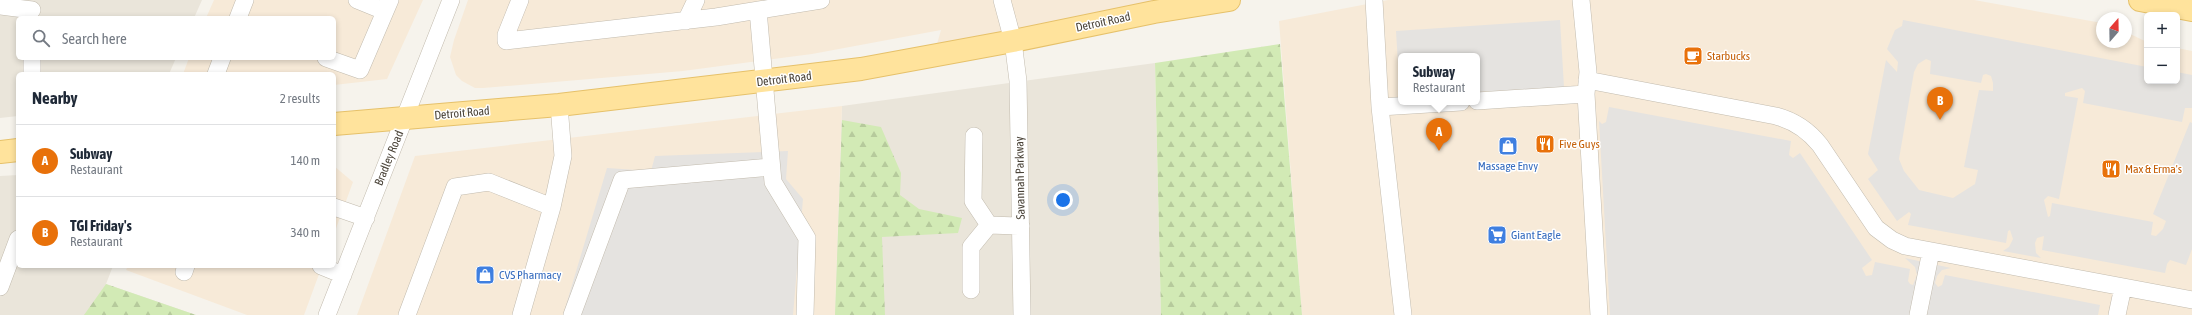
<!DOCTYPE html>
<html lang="en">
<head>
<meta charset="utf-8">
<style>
	:root { --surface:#fff; --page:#f2f2f3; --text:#1f2937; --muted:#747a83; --line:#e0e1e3; --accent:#fc3f1d }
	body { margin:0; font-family:"Asap Condensed",sans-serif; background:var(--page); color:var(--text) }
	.controls { position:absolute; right:12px; top:12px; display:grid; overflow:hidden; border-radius:6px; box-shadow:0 2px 6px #0003 }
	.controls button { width:36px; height:36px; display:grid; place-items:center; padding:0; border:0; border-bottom:1px solid var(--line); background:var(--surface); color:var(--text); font:20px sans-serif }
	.compass { position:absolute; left:2096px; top:12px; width:36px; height:36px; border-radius:50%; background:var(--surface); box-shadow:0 2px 6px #0003; rotate:20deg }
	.you { position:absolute; left:1063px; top:200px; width:14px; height:14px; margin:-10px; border:3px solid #fff; border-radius:50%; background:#1a73e8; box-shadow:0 0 0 6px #1a73e833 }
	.badge { display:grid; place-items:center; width:26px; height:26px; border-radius:50%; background:var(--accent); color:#fff; font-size:13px; font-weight:700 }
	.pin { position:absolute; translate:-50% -33px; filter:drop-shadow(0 1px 2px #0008) }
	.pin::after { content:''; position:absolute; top:21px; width:14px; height:12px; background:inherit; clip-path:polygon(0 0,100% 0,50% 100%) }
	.popup { position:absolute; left:1398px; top:53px; width:82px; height:52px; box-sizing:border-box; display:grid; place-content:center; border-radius:6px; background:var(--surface); filter:drop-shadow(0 1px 3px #0005); font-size:13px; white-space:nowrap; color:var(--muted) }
	.popup b { font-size:15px; color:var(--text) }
	.popup::after { content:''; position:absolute; left:50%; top:100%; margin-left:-8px; border:8px solid transparent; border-top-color:var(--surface) }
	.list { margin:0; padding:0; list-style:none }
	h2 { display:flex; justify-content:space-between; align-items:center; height:52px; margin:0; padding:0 16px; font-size:17px }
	h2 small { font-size:13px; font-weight:400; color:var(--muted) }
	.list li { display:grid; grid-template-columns:26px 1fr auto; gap:12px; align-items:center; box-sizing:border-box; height:72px; padding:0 16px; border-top:1px solid var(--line) }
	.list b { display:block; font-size:15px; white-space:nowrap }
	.list p { margin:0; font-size:13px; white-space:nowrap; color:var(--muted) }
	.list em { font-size:13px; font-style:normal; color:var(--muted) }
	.icon { flex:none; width:22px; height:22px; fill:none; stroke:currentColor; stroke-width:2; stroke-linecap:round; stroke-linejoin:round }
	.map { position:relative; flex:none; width:2192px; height:315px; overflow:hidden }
	.search { position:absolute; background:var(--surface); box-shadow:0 2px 6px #0003; left:16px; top:16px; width:320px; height:44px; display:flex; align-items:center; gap:10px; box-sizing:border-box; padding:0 14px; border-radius:6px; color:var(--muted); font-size:15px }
	.panel { position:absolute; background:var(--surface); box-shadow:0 2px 6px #0003; left:16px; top:72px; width:320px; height:196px; border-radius:6px }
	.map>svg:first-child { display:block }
	.residential { fill:#eae5da }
	.commercial { fill:#f7ead8; fill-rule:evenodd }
	.forest { fill:url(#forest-firs) }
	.parking { fill:#e5e3e0; fill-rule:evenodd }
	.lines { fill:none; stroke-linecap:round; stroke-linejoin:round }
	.minor-casing { stroke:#c2bbae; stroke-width:18 }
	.major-casing { stroke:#e6c16a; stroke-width:24 }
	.minor { stroke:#fff; stroke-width:17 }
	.major { stroke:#ffe39c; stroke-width:22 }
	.labels { text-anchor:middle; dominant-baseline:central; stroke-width:3; stroke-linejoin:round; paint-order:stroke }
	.street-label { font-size:12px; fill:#4b4439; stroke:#fff }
	.food-label { font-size:12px; fill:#c56008; stroke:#fff; text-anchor:start }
	.shop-label { font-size:12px; fill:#366cbe; stroke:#fff; text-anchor:start }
</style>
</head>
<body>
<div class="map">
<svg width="2192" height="315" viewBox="0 0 2192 315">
	<defs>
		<pattern id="forest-firs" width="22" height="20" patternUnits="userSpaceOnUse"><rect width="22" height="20" fill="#d2eab5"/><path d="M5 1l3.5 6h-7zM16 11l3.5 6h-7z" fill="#b6ca9c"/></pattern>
	</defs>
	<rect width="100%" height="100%" fill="#f6f3ec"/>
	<path class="residential" d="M0 0H202L194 18H18V58H176L169 74H18V116L0 118Z
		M1155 63 1161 315H835L842 106Z
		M18 175V266H113L106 284 196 315H0V176Z"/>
	<path class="commercial" d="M214 0H423L387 79 334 85V74H183L189 58H334V18H206Z
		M468 0H1173L937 44 941 30 812 54 683 71 483 88H475L462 81 456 75 450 57 454 40Z
		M1388 0H1974L2102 23V42H2126V32L2147 42V81H2177V48L2192 51V315H1302L1279 21ZM1401 56H1477V102H1401Z
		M842 106 835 315H357L415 156Z
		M334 166 353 182 334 234Z
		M128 266H322L304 315H247L126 270Z"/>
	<path class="forest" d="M1280 44 1302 315H1161L1155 63Z
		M842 120 881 127 901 173 900 195 919 209 962 218 958 233 882 237 885 315H835Z
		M106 284 196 315H84Z"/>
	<path class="parking" d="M1560 20 1564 87 1477 92V56H1401L1400 97 1396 31Z
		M1903 20 2147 67V81H2177V72L2192 75V108H2185L2182 122 2083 103 2085 91 2082 88 2065 93V96L2078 98 2059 199 2048 196 2044 200 2048 217 2050 216 2052 203 2153 222 2151 235 2156 236 2163 229 2166 221 2153 214 2190 122 2192 123V249L2186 265 2170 260 2167 264 2165 273 2042 250 2044 236 2037 238 2035 243 2036 253 2041 258 2003 251 2009 247 2013 239 2010 230 2008 231 2006 243 1908 225 1911 214 1909 212 1897 221 1868 179 1878 170 1868 154 1886 60 1897 72 1898 62 1887 49 1895 30 1902 26ZM1926 59 1931 61 1930 74 1981 83 1983 75 1986 74 1991 76 1993 83V91L1979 90 1964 167 1978 170 1975 184 1953 198 1919 190 1904 171 1899 159 1914 72 1918 64Z
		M1609 107 1791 141 1789 155 1793 158 1800 153 1872 260 1862 268 1866 276 1872 275 1875 262 1910 269 1908 281 1910 284 1913 285 1917 275 1915 267 1905 258 1951 268 1942 270 1937 276 1935 283 1938 287 1942 285 1945 275 2100 305 2098 315H1610L1599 121 1602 124 1606 122Z
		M788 151 786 179 803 199 793 315H563L607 168 651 171 655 156Z"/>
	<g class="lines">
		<g class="minor-casing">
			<path id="minor" d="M357 0 384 11
				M520 0 506 35V41L716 17 821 0
				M1002 0 1013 41 1018 81 1022 315
				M1374 0 1380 107 1403 315
				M1581 0 1588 72 1586 94 1599 315
				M0 6 32 10
				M758 10 773 182 807 238 805 315
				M238 18 245 0
				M686 21 696 0
				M32 58V74
				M326 58 360 70 390 0
				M216 74 222 58
				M1587 80 1776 116C1795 121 1808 130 1820 145L1876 228 1892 240 1905 246 2192 300
				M1477 101 1586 94
				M1380 107 1461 102
				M974 136 973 201 989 225 1021 226
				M334 207 366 218
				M321 266 343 275
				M184 272 186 266
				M0 287 18 239
				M971 290V247L989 225
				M327 315 451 0
				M407 315 455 187 489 182 552 207
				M521 315 552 207 563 156 559 105
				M572 315 622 180 771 167
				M1918 315 1931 251
				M2117 315 2123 287"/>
		</g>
		<g class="major-casing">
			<path id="major" d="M2140 0 2192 10
				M334 124 559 105 861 69 1013 41 1154 12 1229 0
				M0 152 18 150"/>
		</g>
		<use href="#minor" class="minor"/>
		<use href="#major" class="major"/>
	</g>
	<defs>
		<g id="cafe-square" transform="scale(1)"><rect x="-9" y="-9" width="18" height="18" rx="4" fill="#e8710a" stroke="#fff"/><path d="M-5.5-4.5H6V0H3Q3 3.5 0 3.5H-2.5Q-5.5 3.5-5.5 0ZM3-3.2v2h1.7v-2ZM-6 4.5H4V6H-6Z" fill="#fff"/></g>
		<g id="restaurant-square" transform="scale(1)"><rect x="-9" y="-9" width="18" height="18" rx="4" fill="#e8710a" stroke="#fff"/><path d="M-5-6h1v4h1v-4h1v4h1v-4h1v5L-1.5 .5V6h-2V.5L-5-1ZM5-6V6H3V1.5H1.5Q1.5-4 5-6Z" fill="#fff"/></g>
		<g id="shop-square" transform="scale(1)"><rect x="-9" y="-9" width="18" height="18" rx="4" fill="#3f7fe0" stroke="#fff"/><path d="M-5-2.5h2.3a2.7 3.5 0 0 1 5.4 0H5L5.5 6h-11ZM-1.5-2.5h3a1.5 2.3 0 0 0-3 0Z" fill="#fff"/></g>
		<g id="supermarket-square" transform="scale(1)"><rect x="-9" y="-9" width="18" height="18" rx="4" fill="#3f7fe0" stroke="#fff"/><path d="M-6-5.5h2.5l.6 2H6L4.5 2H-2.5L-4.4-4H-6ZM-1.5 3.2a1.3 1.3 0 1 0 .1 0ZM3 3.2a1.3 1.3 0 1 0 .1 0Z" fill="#fff"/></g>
	</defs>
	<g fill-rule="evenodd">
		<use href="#cafe-square" x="1693" y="56"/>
		<use href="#restaurant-square" x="1545" y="144"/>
		<use href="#shop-square" x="1508" y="146"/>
		<use href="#restaurant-square" x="2111" y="169"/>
		<use href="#supermarket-square" x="1497" y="235"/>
		<use href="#shop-square" x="485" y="275"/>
	</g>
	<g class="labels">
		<g class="street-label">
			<text transform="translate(1103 22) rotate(-12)">Detroit Road</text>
			<text transform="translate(784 79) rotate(-7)">Detroit Road</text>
			<text transform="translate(462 113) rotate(-5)">Detroit Road</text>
			<text transform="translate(389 158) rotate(-68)">Bradley Road</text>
			<text transform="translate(1020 178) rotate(-91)">Savannah Parkway</text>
		</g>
		<g class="food-label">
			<text x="1707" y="56">Starbucks</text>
			<text x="1559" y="144">Five Guys</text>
			<text x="2125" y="169">Max &amp; Erma's</text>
		</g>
		<g class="shop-label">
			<text x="1508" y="166" text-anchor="middle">Massage Envy</text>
			<text x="1511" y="235">Giant Eagle</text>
			<text x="499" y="275">CVS Pharmacy</text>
		</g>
	</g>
</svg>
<div class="controls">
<button>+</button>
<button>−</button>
</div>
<svg class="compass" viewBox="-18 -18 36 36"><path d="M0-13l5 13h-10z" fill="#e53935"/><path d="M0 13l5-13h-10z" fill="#747a83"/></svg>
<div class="you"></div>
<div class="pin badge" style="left:1439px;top:151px;background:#e8710a">A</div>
<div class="popup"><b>Subway</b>Restaurant</div>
<div class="pin badge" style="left:1940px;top:120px;background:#e8710a">B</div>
<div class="search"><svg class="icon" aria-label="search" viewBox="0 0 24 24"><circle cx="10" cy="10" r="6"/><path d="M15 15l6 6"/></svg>Search here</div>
<section class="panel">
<h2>Nearby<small>2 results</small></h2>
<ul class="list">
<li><span class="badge" style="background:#e8710a">A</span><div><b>Subway</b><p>Restaurant</p></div><em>140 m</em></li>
<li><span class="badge" style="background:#e8710a">B</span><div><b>TGI Friday's</b><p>Restaurant</p></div><em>340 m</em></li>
</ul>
</section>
</div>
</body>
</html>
